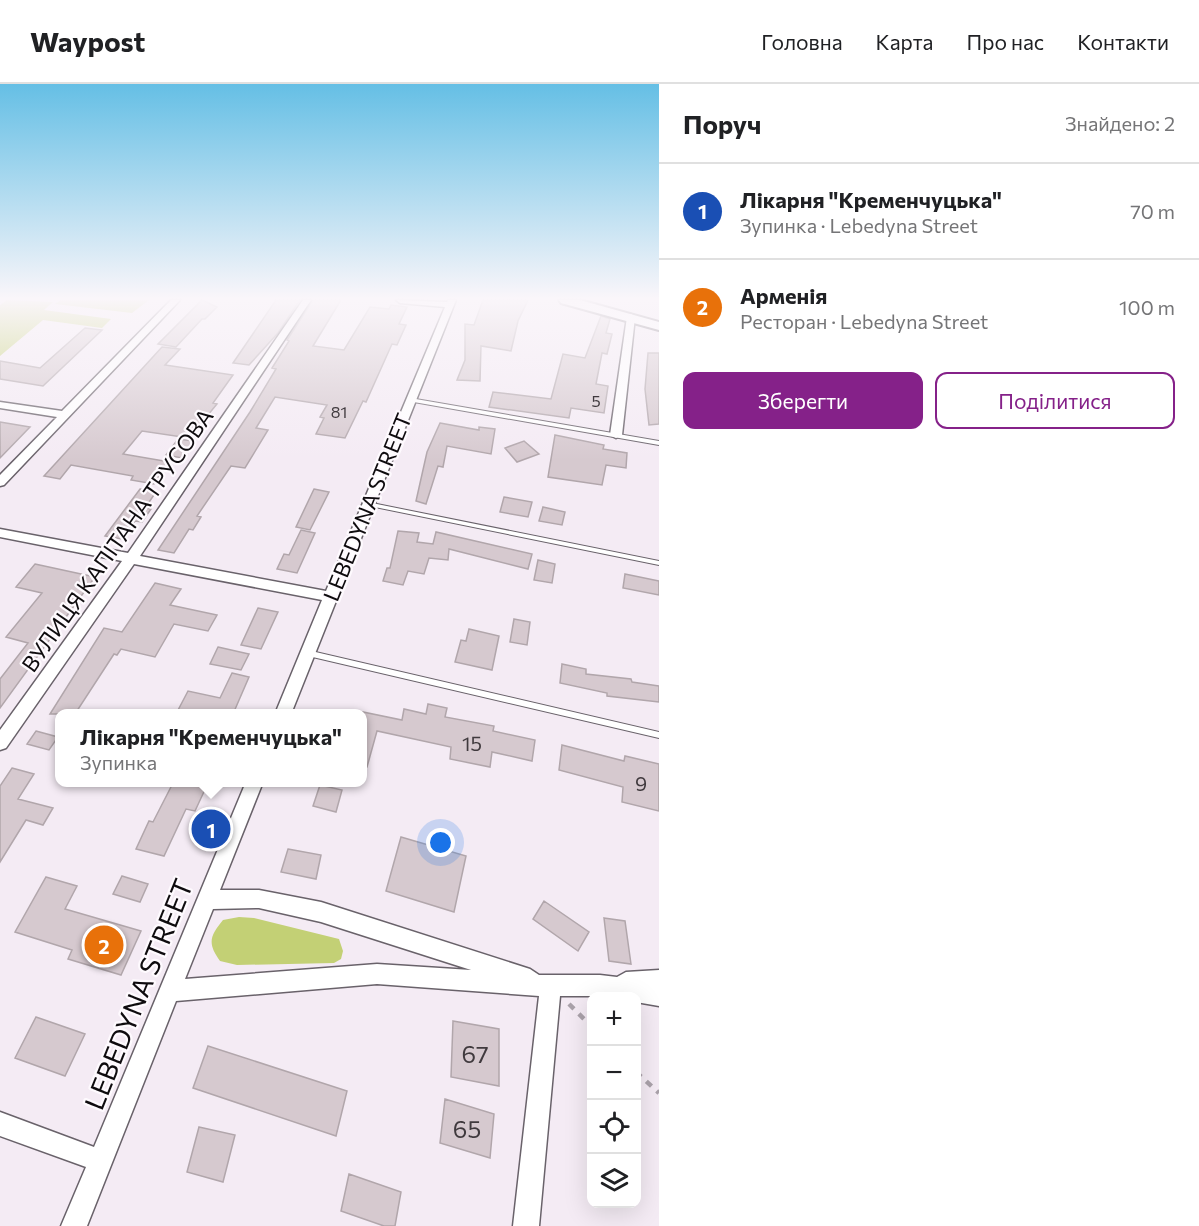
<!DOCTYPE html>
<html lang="uk">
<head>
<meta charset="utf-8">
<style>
	:root { --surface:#fff; --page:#f6f6f6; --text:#202124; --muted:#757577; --line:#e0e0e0; --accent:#852189 }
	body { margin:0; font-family:Commissioner,sans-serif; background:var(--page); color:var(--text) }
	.controls { position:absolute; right:18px; bottom:18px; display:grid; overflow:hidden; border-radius:12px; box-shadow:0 6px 24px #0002 }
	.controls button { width:54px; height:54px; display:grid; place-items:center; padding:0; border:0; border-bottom:2px solid var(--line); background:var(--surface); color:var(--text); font:30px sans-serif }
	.you { position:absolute; left:441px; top:759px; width:21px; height:21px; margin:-15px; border:4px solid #fff; border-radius:50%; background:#1a73e8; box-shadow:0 0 0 9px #1a73e833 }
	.badge { display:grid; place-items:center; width:39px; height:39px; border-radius:50%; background:var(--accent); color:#fff; font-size:20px; font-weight:700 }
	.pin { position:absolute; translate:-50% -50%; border:3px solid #fff; box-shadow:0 2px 6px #0006 }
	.popup { position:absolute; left:55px; top:625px; width:312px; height:78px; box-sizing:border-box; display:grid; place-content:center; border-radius:12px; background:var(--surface); filter:drop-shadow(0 2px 4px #0005); font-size:20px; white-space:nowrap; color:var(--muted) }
	.popup b { font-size:22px; color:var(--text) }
	.popup::after { content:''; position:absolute; left:50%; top:100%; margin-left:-12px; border:12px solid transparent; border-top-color:var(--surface) }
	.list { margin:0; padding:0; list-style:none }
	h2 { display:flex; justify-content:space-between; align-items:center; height:78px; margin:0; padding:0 24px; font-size:26px }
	h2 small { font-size:20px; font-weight:400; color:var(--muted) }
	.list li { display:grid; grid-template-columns:39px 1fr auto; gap:18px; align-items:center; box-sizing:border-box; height:96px; padding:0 24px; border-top:2px solid var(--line) }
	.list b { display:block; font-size:22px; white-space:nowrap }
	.list p { margin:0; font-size:20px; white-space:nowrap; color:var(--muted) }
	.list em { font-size:20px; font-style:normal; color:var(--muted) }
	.actions { display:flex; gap:12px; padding:18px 24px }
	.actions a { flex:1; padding:14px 0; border:2px solid var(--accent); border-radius:12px; text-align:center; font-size:21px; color:var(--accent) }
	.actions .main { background:var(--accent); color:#fff }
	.icon { flex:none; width:33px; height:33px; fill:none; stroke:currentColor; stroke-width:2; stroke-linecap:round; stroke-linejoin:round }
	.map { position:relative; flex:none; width:659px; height:1142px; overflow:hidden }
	header { display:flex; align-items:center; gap:36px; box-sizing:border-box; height:84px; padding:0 30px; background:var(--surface); border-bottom:2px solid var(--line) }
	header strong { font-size:28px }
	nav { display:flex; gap:33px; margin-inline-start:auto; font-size:21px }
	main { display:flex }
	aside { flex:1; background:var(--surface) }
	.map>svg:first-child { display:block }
	.green { fill:#c3d075 }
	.building { fill:#d6c9cf; stroke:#b1a6ab; stroke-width:1.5 }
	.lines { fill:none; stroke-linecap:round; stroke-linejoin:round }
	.service-casing { stroke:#69626a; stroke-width:2 }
	.minor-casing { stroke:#69626a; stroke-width:3 }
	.primary-casing { stroke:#69626a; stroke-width:4 }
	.path { stroke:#aaa2aa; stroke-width:4.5; stroke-dasharray:7 7; stroke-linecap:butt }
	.service { fill:#fff; fill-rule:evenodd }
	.minor { fill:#fff; fill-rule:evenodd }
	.primary { fill:#fff; fill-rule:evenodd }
	.labels { text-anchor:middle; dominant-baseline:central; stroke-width:4.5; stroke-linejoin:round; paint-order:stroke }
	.far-number-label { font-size:16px; fill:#403a3e }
	.number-label { font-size:20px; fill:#403a3e }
	.street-label { font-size:22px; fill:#0e0b0e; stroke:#fefafe }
	.near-number-label { font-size:24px; fill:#403a3e }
	.near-street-label { font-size:27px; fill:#0e0b0e; stroke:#fefafe }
</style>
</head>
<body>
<header>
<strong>Waypost</strong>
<nav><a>Головна</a><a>Карта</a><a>Про нас</a><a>Контакти</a></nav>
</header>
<main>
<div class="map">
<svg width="659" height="1142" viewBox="0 0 659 1142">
	<rect width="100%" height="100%" fill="#f4ebf4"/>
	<path class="green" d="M7 216 53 218 44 226 111 235 102 244 43 236 0 272V221Z
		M61 216H149L132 229 55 220Z
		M239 833 254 834 339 855 343 867 341 875 334 879 237 881 220 877C207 859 210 852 223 836Z"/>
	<path class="building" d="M202 216 217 223 205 235H202L176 263 158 260Z
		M276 216H300L278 249 249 281 233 279Z
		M313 216H341L313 262 344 266 370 223 389 225 391 221 407 223 399 240 406 241 397 261 392 260 366 318 363 317 345 354 316 350 324 334 320 333 327 321 275 313 256 344 268 346 245 384 231 382 197 432 201 433 193 446 189 445 174 469 158 466 250 328 276 285 272 284 289 257 287 256Z
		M483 216H528L518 237 511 267 481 262 480 297 457 296 465 276V240L474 241Z
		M601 232 610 235 606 249 612 250 607 270 602 269 596 300 608 302 604 329 571 324 569 334 489 323 493 308 551 315 563 270 585 274Z
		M85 244 102 246 43 302 0 295V277L40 284Z
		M162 263 180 265 165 281 233 291 213 319 217 320 189 354 142 347 123 370 170 378 154 400 131 396 133 392 71 381 60 395 44 392Z
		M648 269H659V340L649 341 645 305Z
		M0 338 30 343 0 374Z
		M440 339 479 346V343L495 345 491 370 447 362 443 383 438 382 426 420 416 417 427 368Z
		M555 351 604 361 603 365 627 369 626 384 606 381 602 401 548 393Z
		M178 355 193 357 182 374 166 371Z
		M524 357 539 370 517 378 505 364Z
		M140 405 156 408 145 424 151 425 142 438 135 437 122 455 105 452Z
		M314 405 329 408 310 446 296 443Z
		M504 413 532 418 528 433 500 428Z
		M543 423 565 428 562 441 539 437Z
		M301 446 315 449 297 489 277 485 284 470 289 471Z
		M398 447 419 449 417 458 433 460 436 448 532 470 528 485 449 465 448 476 429 474 424 490 408 487 403 501 383 497 387 484H390Z
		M538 476 555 480 552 499 534 496Z
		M35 480 95 493 0 624V595L28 559 6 553 42 509 16 503Z
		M625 490 659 497V511L623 504Z
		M155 499 181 505 170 521 217 531 208 547 174 540 155 573 121 565 117 571 114 570 75 630H50L104 544 122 548Z
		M258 524 278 528 261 565 241 561Z
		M514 535 530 538 527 561 510 558Z
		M469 545 499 552 492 586 455 578 461 556 466 557Z
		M218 563 249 570 241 586 210 580Z
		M562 580 586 585V590L631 595 632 598 659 602V618L607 612V609L560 599Z
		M232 589 249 593 233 630H176L188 607 220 614Z
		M428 620 447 624 445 633 494 642 493 647 535 656 532 677 492 668 490 683 450 675 451 663 377 647 367 683H363V628L402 636 404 625 426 630Z
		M36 647 58 653 49 666 27 660Z
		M562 661 624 677 625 672 659 680V727L622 718 623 703 559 686Z
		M12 684 34 690 18 715 53 724 43 741 26 736 0 778V702Z
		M173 699H208L195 727 186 725 164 772 136 765 149 737 153 738Z
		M320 701 342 706 336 728 313 722Z
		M401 753 466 772 454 828 386 807Z
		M288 765 321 771 316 795 281 788Z
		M122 792 148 800 140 818 113 810Z
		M46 793 77 802 65 825 141 847 121 891 68 875 72 866 15 848Z
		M544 817 589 848 578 867 533 835Z
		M604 834 625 837 631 880 609 877Z
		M36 933 85 950 65 992 15 974Z
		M453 937 499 945V1002L451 993Z
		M208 962 347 1007 336 1052 193 1004Z
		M445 1015 494 1030 490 1074 440 1059Z
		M199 1043 235 1051 223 1098 187 1088Z
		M349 1090 401 1108 395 1142H384L341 1127Z"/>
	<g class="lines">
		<g class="service-casing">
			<path id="service" d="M410 314 659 357V361L408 317 407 316Z
				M367 418 659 477V481L365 421V419Z
				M307 566 659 648V654L304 571 303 569Z"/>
		</g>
		<g class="minor-casing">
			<path id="minor" d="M171 216H180L4 401 0 402V391L57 333 0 324V318L62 327Z
				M303 216H311L140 472 326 507 445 223 400 219 396 216 447 218 448 216H456L291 630H275L322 516 134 480 6 664 0 666V646L122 477 0 453V445L128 469Z
				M631 230 635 233 622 351 616 354 610 351 627 233Z
				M246 698H263L220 806H259L321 818 530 885 539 891H600L617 893 626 888 659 886V922L636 918V912H560L539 1142H513L539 912 377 900 176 917 87 1142H61L86 1083 0 1052V1028L94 1063ZM259 824 321 838 471 886 377 880 185 895 213 825Z"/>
		</g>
		<g class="primary-casing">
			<path id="primary" d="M559 216H580L659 238V246L561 219Z"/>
		</g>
		<path class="path" d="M569 920 592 943
			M636 988 659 1009"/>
		<use href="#service" class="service"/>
		<use href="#minor" class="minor"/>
		<use href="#primary" class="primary"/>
	</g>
	<linearGradient id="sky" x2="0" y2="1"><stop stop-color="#65bfe5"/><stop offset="0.57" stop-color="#faf6fa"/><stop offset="1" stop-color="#faf6fa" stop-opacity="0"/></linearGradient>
	<rect width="659" height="376" fill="url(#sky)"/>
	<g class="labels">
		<g class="far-number-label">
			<text x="596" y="316">5</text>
			<text x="339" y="327">81</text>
		</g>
		<g class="number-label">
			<text x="472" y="659">15</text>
			<text x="641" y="699">9</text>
		</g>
		<g class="street-label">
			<text transform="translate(367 423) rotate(-68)">LEBEDYNA STREET</text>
			<text transform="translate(117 456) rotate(-55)">ВУЛИЦЯ КАПІТАНА ТРУСОВА</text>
		</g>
		<g class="near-number-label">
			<text x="475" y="969">67</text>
			<text x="467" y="1044">65</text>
		</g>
		<g class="near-street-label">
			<text transform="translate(138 910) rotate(-68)">LEBEDYNA STREET</text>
		</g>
	</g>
</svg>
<div class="controls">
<button>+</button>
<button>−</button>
<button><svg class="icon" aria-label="locate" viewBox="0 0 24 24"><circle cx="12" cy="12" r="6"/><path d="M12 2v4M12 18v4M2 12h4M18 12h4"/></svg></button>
<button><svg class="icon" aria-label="layers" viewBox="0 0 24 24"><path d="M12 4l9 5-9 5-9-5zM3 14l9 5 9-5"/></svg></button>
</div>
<div class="you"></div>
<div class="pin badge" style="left:211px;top:745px;background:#1a4fb4">1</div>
<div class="popup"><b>Лікарня &quot;Кременчуцька&quot;</b>Зупинка</div>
<div class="pin badge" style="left:104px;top:861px;background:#e8710a">2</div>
</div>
<aside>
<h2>Поруч<small>Знайдено: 2</small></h2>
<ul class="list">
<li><span class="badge" style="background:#1a4fb4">1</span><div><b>Лікарня &quot;Кременчуцька&quot;</b><p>Зупинка · Lebedyna Street</p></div><em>70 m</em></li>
<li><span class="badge" style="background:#e8710a">2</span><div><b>Арменія</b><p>Ресторан · Lebedyna Street</p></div><em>100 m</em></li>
</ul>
<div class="actions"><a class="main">Зберегти</a><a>Поділитися</a></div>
</aside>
</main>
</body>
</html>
